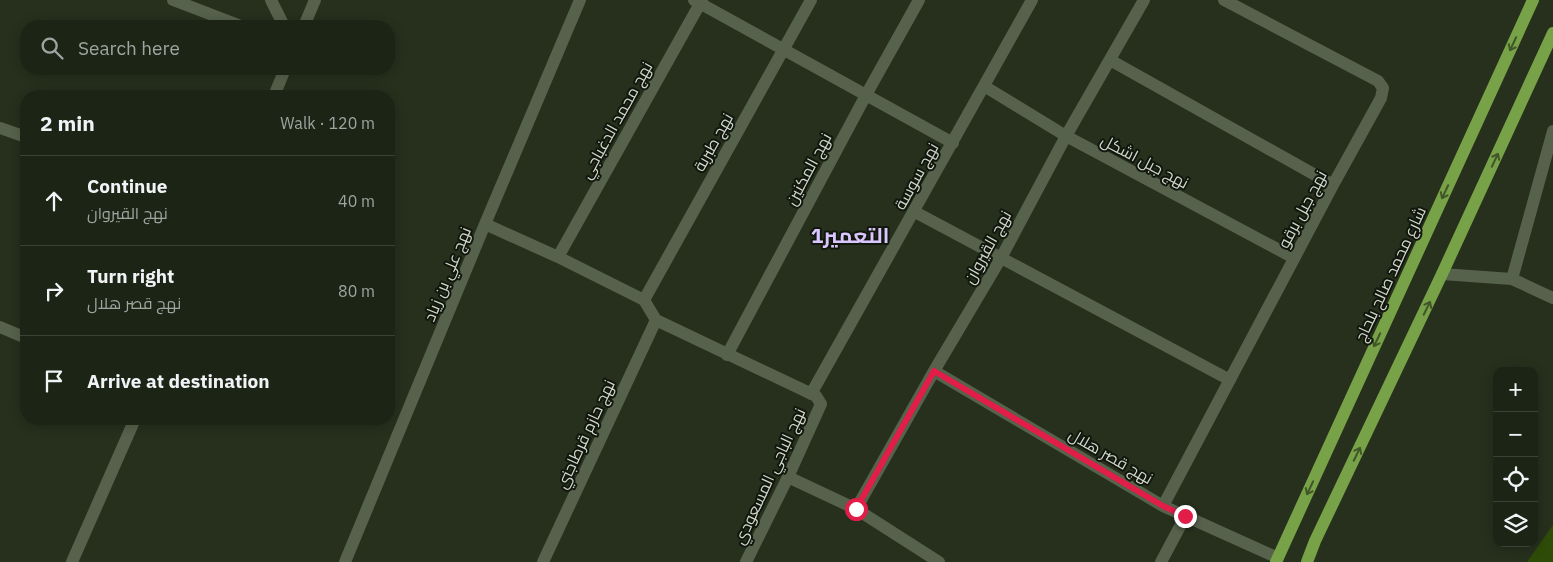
<!DOCTYPE html>
<html lang="en">
<head>
<meta charset="utf-8">
<style>
	:root { --surface:#1c2416; --page:#252c1f; --text:#f1f3f6; --muted:#a0a4a1; --line:#3a4135 }
	body { margin:0; font-family:"IBM Plex Sans",Cairo,sans-serif; background:var(--page); color:var(--text) }
	.controls { position:absolute; right:15px; bottom:15px; display:grid; overflow:hidden; border-radius:10px; box-shadow:0 2px 12px #0003 }
	.controls button { width:45px; height:45px; display:grid; place-items:center; padding:0; border:0; border-bottom:1px solid var(--line); background:var(--surface); color:var(--text); font:25px sans-serif }
	.stop { position:absolute; width:15px; height:15px; margin:-11px; border:4px solid #e11d48; border-radius:50%; background:#fff }
	.stop.end { background:#e11d48; border-color:#fff; box-shadow:0 1px 5px #0008 }
	.list { margin:0; padding:0; list-style:none }
	h2 { display:flex; justify-content:space-between; align-items:center; height:65px; margin:0; padding:0 20px; font-size:21px }
	h2 small { font-size:16px; font-weight:400; color:var(--muted) }
	.list li { display:grid; grid-template-columns:32px 1fr auto; gap:15px; align-items:center; box-sizing:border-box; height:90px; padding:0 20px; border-top:1px solid var(--line) }
	.list b { display:block; font-size:19px; white-space:nowrap }
	.list p { margin:0; font-size:16px; white-space:nowrap; color:var(--muted) }
	.list em { font-size:16px; font-style:normal; color:var(--muted) }
	.icon { flex:none; width:28px; height:28px; fill:none; stroke:currentColor; stroke-width:2; stroke-linecap:round; stroke-linejoin:round }
	.map { position:relative; flex:none; width:1553px; height:562px; overflow:hidden }
	.search { position:absolute; background:var(--surface); box-shadow:0 2px 12px #0003; left:20px; top:20px; width:375px; height:55px; display:flex; align-items:center; gap:12px; box-sizing:border-box; padding:0 18px; border-radius:20px; color:var(--muted); font-size:19px }
	.panel { position:absolute; background:var(--surface); box-shadow:0 2px 12px #0003; left:20px; top:90px; width:375px; height:335px; border-radius:20px }
	.map>svg:first-child { display:block }
	.green { fill:#2e4b07 }
	.lines { fill:none; stroke-linecap:round; stroke-linejoin:round }
	.minor { stroke:#56624c; stroke-width:12 }
	.major { stroke:#78a248; stroke-width:12 }
	.oneway { stroke:#405628 }
	.route { stroke:#e11d48; stroke-width:6 }
	.labels { text-anchor:middle; dominant-baseline:central; stroke-width:4; stroke-linejoin:round; paint-order:stroke }
	.street-label { font-size:16px; fill:#d2d8cc; stroke:#12170e }
	.district-label { font-size:21px; font-weight:bold; fill:#dac6fe; stroke:#12170e }
</style>
</head>
<body>
<div class="map">
<svg width="1553" height="562" viewBox="0 0 1553 562">
	<rect width="100%" height="100%" fill="#26301d"/>
	<path class="green" d="M1553 525V562H1527Z"/>
	<g class="lines">
		<path class="minor" d="M173 0 241 26
			M271 0 284 26
			M694 0 953 143
			M304 26 315 0
			M1110 60 1333 185
			M984 86 1066 136 1294 258
			M274 96 285 69
			M0 128 26 137
			M915 212 1230 380
			M485 224 558 257 644 300 656 320 816 396 821 404 788 477 746 562
			M558 257 702 0
			M1442 274 1512 279 1553 298
			M1512 279 1553 131
			M644 300 811 0
			M0 327 26 338
			M727 355 866 95 919 0
			M934 371 1163 506 1278 558
			M811 394 1032 0
			M788 477 856 509 939 562
			M1163 506 1333 185 1381 98 1383 88 1378 81 1224 0
			M856 509 934 371 1001 258 1066 136 1144 0
			M72 562 135 419
			M345 562 485 224 580 0
			M543 562 656 320
			M1161 562 1185 517"/>
		<path class="major" d="M1276 562 1533 0
			M1307 562 1315 541 1442 274 1553 33"/>
	</g>
	<defs><path id="oneway-shaft" d="M-6 0H5M1.5-3L5.5 0L1.5 3" fill="none" stroke-width="1.6" stroke-linecap="round" stroke-linejoin="round" transform="scale(1.25)"/></defs>
	<g class="oneway">
		<use href="#oneway-shaft" transform="translate(1513 44) rotate(115)"/>
		<use href="#oneway-shaft" transform="translate(1495 160) rotate(-65)"/>
		<use href="#oneway-shaft" transform="translate(1445 192) rotate(115)"/>
		<use href="#oneway-shaft" transform="translate(1427 308) rotate(-64)"/>
		<use href="#oneway-shaft" transform="translate(1377 340) rotate(115)"/>
		<use href="#oneway-shaft" transform="translate(1357 454) rotate(-64)"/>
		<use href="#oneway-shaft" transform="translate(1310 488) rotate(115)"/>
	</g>
	<g class="lines">
		<path class="route" d="M856 509 934 371 1163 506 1185 516"/>
	</g>
	<g class="labels">
		<g class="street-label">
			<text transform="translate(616 120) rotate(-61)">نهج محمد الدغباجي</text>
			<text transform="translate(713 142) rotate(-61)">نهج طبربة</text>
			<text transform="translate(1145 161) rotate(28)">نهج جبل اشكل</text>
			<text transform="translate(808 169) rotate(-62)">نهج المكنين</text>
			<text transform="translate(916 176) rotate(-61)">نهج سوسة</text>
			<text transform="translate(1302 209) rotate(-62)">نهج جبل برقو</text>
			<text transform="translate(987 247) rotate(-61)">نهج القيروان</text>
			<text transform="translate(447 274) rotate(-68)">نهج علي بن زياد</text>
			<text transform="translate(1390 274) rotate(-65)">شارع محمد صالح بلحاج</text>
			<text transform="translate(585 434) rotate(-65)">نهج حازم قرطاجني</text>
			<text transform="translate(1111 456) rotate(30)">نهج قصر هلال</text>
			<text transform="translate(769 476) rotate(-65)">نهج الباجي المسعودي</text>
		</g>
		<g class="district-label">
			<text x="850" y="235">التعمير1</text>
		</g>
	</g>
</svg>
<div class="controls">
<button>+</button>
<button>−</button>
<button><svg class="icon" aria-label="locate" viewBox="0 0 24 24"><circle cx="12" cy="12" r="6"/><path d="M12 2v4M12 18v4M2 12h4M18 12h4"/></svg></button>
<button><svg class="icon" aria-label="layers" viewBox="0 0 24 24"><path d="M12 4l9 5-9 5-9-5zM3 14l9 5 9-5"/></svg></button>
</div>
<div class="stop" style="left:856px;top:509px"></div>
<div class="stop end" style="left:1185px;top:516px"></div>
<div class="search"><svg class="icon" aria-label="search" viewBox="0 0 24 24"><circle cx="10" cy="10" r="6"/><path d="M15 15l6 6"/></svg>Search here</div>
<section class="panel">
<h2>2 min<small>Walk · 120 m</small></h2>
<ul class="list">
<li><svg class="icon" aria-label="ahead" viewBox="0 0 24 24"><path d="M12 20V5M6 11l6-6 6 6"/></svg><div><b>Continue</b><p>نهج القيروان</p></div><em>40 m</em></li>
<li><svg class="icon" aria-label="right" viewBox="0 0 24 24"><path d="M7 20v-9h11M14 6l5 5-5 5"/></svg><div><b>Turn right</b><p>نهج قصر هلال</p></div><em>80 m</em></li>
<li><svg class="icon" aria-label="arrive" viewBox="0 0 24 24"><path d="M6 21V4h12l-3 4 3 4H6"/></svg><div><b>Arrive at destination</b></div></li>
</ul>
</section>
</div>
</body>
</html>
